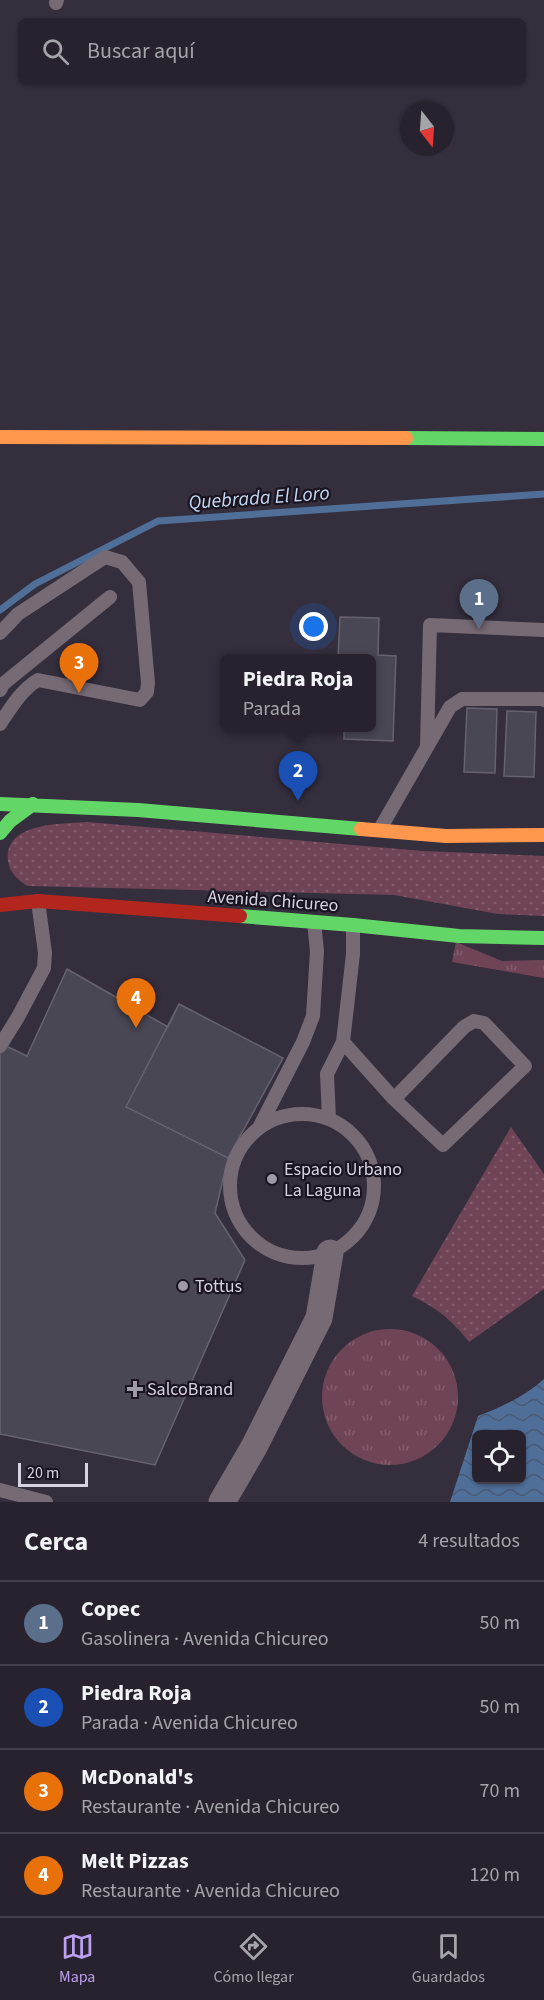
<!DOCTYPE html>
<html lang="es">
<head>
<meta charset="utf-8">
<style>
	:root { --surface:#28222e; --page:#302a36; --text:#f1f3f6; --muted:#a5a4aa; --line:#443f4a; --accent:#bca0f2 }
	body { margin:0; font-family:"Source Sans 3",sans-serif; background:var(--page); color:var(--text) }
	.controls { position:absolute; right:18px; bottom:18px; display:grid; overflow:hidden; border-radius:9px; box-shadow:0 2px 4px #0004 }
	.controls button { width:54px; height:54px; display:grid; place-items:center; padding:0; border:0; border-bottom:2px solid var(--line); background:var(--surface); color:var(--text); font:30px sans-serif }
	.compass { position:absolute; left:400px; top:102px; width:54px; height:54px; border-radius:50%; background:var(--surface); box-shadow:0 2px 4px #0004; rotate:163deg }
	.scale { position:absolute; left:18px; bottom:15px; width:70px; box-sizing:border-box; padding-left:6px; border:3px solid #d9d2e3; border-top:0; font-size:16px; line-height:21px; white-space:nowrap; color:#d9d2e3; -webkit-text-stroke:4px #1a1420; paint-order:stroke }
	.you { position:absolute; left:314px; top:627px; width:21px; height:21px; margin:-15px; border:4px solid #fff; border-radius:50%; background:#1a73e8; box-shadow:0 0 0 9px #1a73e833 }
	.badge { display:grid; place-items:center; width:39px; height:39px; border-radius:50%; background:var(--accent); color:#fff; font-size:20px; font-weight:700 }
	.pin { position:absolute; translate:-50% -50px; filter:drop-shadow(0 2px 3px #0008) }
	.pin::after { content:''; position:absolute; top:32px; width:21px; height:18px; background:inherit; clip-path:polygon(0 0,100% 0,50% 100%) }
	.popup { position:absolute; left:220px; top:654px; width:156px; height:78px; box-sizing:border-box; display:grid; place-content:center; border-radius:9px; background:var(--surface); filter:drop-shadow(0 2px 4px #0005); font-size:20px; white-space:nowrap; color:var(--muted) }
	.popup b { font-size:22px; color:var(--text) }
	.popup::after { content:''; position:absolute; left:50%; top:100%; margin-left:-12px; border:12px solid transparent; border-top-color:var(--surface) }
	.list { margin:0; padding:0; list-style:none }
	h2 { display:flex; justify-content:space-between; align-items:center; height:78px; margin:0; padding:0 24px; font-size:26px }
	h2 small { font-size:20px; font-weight:400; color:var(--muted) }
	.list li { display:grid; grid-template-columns:39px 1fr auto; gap:18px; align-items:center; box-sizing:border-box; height:84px; padding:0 24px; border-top:2px solid var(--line) }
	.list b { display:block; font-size:22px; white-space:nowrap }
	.list p { margin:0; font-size:20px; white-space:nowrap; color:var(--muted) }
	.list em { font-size:20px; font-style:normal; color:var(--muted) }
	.icon { flex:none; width:33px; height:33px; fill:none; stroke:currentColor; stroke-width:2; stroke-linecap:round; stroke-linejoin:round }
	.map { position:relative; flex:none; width:544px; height:1502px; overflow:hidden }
	.search { position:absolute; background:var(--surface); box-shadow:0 2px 4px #0004; left:18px; right:18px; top:18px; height:66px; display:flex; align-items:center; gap:15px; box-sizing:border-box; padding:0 21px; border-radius:9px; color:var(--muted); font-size:22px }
	.sheet { height:414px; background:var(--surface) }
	nav { display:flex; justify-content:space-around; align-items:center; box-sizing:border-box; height:84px; border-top:2px solid var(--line); background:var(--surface); font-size:16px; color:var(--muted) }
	nav a { display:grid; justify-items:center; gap:3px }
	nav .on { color:var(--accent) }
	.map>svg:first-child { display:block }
	.grass { fill:url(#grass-dots) }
	.park { fill:url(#park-tufts) }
	.water { fill:url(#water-waves); fill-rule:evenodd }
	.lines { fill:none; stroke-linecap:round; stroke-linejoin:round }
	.stream { stroke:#4f6f99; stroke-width:7 }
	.building { fill:#4a4754; stroke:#666370; stroke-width:1.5 }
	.lane { stroke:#766a75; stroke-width:14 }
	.street { stroke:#766a75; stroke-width:27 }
	.fast { stroke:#63d668; stroke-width:14 }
	.slow { stroke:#ff974d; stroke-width:14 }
	.jam { stroke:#b3261e; stroke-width:14 }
	.poi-dot { fill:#a099a9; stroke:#1a1420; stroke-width:2 }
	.labels { text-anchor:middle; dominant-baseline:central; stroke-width:4.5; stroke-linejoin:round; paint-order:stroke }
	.street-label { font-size:18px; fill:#d9d2e3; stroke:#1a1420 }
	.poi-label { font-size:18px; fill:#d9d2e3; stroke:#1a1420; text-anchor:start }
	.water-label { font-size:20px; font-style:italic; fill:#c4d9f4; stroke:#1a1420 }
</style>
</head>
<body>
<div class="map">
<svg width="544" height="1502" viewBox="0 0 544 1502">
	<defs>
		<pattern id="grass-dots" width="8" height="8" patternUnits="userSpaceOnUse" patternTransform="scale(1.5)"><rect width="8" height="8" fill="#704457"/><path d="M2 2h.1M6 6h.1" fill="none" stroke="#845e6f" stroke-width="1.8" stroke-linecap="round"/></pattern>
		<pattern id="park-tufts" width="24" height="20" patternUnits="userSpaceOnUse" patternTransform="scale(1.5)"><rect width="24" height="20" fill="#704457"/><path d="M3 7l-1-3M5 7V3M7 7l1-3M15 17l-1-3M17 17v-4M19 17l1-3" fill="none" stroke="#845e6f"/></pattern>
		<pattern id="water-waves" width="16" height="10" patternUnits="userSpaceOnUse" patternTransform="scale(1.5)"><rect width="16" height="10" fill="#4f6f99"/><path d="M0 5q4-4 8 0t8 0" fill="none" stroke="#495973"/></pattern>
	</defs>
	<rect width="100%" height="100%" fill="#352e3d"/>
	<path class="grass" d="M87 822 423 851 544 856V916L498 914 394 895 28 886C17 880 10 873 8 861 4 822 61 824 87 822Z
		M511 1127 544 1174V1289L469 1342C451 1319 438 1309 412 1296Z"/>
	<path class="park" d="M456 942 502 961 544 960V978L452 962Z
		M322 1397a68 68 0 1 1 136 0a68 68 0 1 1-136 0Z"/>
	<path class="water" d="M544 1379V1502H450L478 1416C502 1407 525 1396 544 1379ZM476 1434H522V1480H476Z"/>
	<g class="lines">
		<path class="stream" d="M0 610 35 584 158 521 544 494"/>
	</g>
	<path class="building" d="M340 617 379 618 378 655 396 656 393 741 344 739V731H336V728H372V658H338Z
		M467 708 497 709 495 773 464 772Z
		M507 711 536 712 534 777 504 776Z
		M67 969 168 1027 179 1004 283 1058 228 1158 215 1213 245 1260 155 1465 0 1434V1054L4 1045 27 1056Z
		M179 1004 283 1058 228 1158 126 1107Z"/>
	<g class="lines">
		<path class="lane" d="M56 3 57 0
			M0 633 18 614 105 557 122 562 139 582 148 683 147 692 140 700 38 680C22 689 10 709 0 724
			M0 690 3 684 110 597
			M427 746 430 625 544 630
			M380 829 450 707 462 699H542L544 700
			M343 1042 394 1099 443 1145 525 1066 484 1023 474 1021 464 1027 394 1099
			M0 1046 18 1017 44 968 45 953 38 901
			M230 1186a72 72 0 1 1 144 0a72 72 0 1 1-144 0Z
			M329 1118 327 1074 343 1042 353 954V925
			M260 1126 303 1042 313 1016 317 951 314 922
			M0 1490 46 1502"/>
		<path class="street" d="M222 1502 254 1447 319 1318 330 1253"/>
		<path class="fast" d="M406 438 544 439
			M0 804 138 810 361 829
			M0 833 10 821 33 804
			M240 916 353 925 459 936 544 938"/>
		<path class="slow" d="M0 437 406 438
			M361 829 446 836 544 835"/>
		<path class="jam" d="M0 905 38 901 240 916"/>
	</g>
	<g class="poi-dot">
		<circle cx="272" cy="1179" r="6"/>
		<circle cx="183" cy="1286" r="6"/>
		<path d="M132 1380h6v6h6v6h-6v6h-6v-6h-6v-6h6z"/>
	</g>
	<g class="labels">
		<g class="street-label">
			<text transform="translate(273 901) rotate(4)">Avenida Chicureo</text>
		</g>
		<g class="poi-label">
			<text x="284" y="1169">Espacio Urbano<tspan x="284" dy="21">La Laguna</tspan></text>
			<text x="195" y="1286">Tottus</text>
			<text x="147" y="1389">SalcoBrand</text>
		</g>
		<g class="water-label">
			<text transform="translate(259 498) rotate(-4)">Quebrada El Loro</text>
		</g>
	</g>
</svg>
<div class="controls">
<button><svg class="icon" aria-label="locate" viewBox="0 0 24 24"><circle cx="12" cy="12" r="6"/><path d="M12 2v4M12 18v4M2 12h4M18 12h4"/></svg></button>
</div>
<svg class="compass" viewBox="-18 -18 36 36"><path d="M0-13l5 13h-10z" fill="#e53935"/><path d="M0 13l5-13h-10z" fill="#a5a4aa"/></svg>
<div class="scale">20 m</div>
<div class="you"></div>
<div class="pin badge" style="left:479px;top:629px;background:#5c6f8a">1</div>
<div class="pin badge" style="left:298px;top:801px;background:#1a4fb4">2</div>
<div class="popup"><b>Piedra Roja</b>Parada</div>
<div class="pin badge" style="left:79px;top:693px;background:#e8710a">3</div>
<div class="pin badge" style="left:136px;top:1028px;background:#e8710a">4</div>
<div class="search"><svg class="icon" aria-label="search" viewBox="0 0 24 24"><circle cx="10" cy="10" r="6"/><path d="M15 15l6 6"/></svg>Buscar aquí</div>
</div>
<section class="sheet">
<h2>Cerca<small>4 resultados</small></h2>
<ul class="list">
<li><span class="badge" style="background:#5c6f8a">1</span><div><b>Copec</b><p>Gasolinera · Avenida Chicureo</p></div><em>50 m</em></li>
<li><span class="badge" style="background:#1a4fb4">2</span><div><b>Piedra Roja</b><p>Parada · Avenida Chicureo</p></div><em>50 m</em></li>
<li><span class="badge" style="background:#e8710a">3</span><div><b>McDonald's</b><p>Restaurante · Avenida Chicureo</p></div><em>70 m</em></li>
<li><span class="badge" style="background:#e8710a">4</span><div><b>Melt Pizzas</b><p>Restaurante · Avenida Chicureo</p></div><em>120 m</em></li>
</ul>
</section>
<nav>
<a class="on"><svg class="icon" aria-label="map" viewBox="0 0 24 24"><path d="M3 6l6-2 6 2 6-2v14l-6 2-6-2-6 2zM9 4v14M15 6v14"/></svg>Mapa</a>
<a><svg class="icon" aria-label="directions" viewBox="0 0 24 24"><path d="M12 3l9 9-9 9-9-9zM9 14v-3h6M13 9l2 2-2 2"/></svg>Cómo llegar</a>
<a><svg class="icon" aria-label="saved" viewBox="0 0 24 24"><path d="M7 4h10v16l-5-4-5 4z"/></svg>Guardados</a>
</nav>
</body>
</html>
